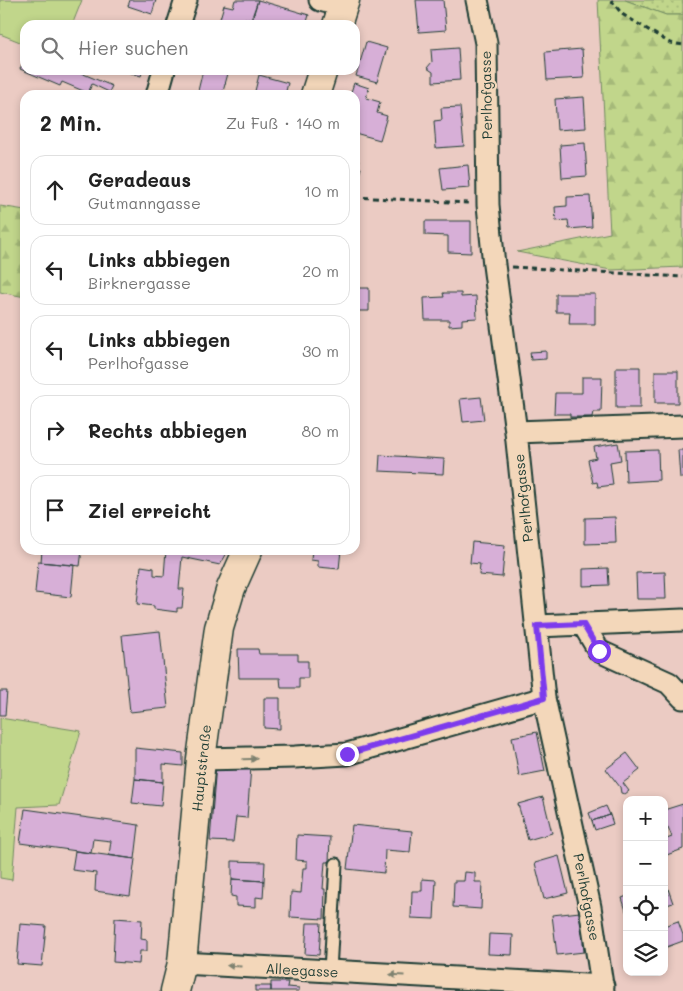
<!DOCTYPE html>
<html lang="de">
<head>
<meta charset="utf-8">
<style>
	:root { --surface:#fff; --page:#f6f6f6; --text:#222; --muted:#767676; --line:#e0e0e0 }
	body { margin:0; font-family:Mali,sans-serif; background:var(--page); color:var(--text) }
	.controls { position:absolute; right:15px; bottom:15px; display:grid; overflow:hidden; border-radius:10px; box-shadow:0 2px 8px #0003 }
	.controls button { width:45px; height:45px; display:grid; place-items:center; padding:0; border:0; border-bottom:1px solid var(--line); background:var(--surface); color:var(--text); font:25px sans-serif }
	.stop { position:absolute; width:15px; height:15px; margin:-11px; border:4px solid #7c3aed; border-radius:50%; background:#fff }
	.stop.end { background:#7c3aed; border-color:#fff; box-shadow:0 1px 5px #0008 }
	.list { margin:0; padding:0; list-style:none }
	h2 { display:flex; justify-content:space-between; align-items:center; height:65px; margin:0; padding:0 20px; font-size:21px }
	h2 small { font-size:16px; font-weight:400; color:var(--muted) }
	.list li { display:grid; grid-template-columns:32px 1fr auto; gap:15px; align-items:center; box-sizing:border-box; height:70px; margin:0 10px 10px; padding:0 10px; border:1px solid var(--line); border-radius:15px }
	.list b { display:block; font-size:19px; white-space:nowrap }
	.list p { margin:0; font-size:16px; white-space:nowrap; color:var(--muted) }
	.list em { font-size:16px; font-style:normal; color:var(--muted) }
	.icon { flex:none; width:28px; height:28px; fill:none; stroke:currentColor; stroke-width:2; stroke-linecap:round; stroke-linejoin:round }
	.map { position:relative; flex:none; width:683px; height:991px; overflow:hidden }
	.search { position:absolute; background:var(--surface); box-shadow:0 2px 8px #0003; left:20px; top:20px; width:340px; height:55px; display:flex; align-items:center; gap:12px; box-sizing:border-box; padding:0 18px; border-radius:15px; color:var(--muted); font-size:19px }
	.panel { position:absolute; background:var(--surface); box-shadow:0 2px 8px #0003; left:20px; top:90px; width:340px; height:465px; border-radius:15px }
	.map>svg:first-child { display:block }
	.grass { fill:url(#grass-dots); stroke:#708a60 }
	.forest { fill:url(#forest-firs); stroke:#708a60 }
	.green { fill:#c1d68b; stroke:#708a60 }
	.building { fill:#d7afd7; stroke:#1f3d34 }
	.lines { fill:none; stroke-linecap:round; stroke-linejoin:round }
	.service-casing { stroke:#1f3d34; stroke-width:15 }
	.minor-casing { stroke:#1f3d34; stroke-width:25 }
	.secondary-casing { stroke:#1f3d34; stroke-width:31 }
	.path { stroke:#1f3d34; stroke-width:3; stroke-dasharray:5 4; stroke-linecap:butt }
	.service { stroke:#f3d7ba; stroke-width:11 }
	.minor { stroke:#f3d7ba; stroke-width:21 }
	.secondary { stroke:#f3d7ba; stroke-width:28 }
	.oneway { fill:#7e8270 }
	.route { stroke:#7c3aed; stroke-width:6 }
	.labels { text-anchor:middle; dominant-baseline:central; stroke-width:4.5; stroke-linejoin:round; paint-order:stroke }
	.street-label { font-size:14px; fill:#1f3d34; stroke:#f3d7ba }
</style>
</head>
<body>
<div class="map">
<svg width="683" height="991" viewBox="0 0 683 991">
	<defs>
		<pattern id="grass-dots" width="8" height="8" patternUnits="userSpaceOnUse" patternTransform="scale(1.25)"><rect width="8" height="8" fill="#c1d68b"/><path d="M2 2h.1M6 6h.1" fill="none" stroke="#a5b979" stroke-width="1.8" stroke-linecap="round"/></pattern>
		<pattern id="forest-firs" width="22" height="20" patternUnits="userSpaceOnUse" patternTransform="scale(1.25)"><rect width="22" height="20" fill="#c1d68b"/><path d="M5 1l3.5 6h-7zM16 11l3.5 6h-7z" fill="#a5b979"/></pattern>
	</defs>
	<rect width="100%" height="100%" fill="#ebcbc3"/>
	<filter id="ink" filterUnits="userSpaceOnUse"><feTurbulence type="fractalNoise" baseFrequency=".02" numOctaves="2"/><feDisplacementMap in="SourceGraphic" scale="10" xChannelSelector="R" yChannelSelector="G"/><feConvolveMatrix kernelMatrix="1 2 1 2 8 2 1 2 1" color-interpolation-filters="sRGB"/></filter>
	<g filter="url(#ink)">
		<path class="grass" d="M625 0H683V15H666Z"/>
		<path class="forest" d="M598 0H625L666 15H683V267L611 270 517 252 610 233Z
			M0 206 25 210V297L0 292Z"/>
		<path class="green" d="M0 0H82L72 25H25V44L0 34Z
			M0 718 81 731 59 805 18 807 12 880 0 878Z"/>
		<path class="building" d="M130 0H156L152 14 128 6Z
			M235 0H258L251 20 245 18 242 25H210L211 20 219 22 224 5 233 7Z
			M258 0 309 15 306 25H269L252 20Z
			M416 0H443L446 30 419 32Z
			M366 42 387 48 377 82 356 76Z
			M458 48 460 80 433 82V72L427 68 432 62 431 50Z
			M582 49 584 78 547 80 545 52Z
			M25 58V70H74L112 86 109 92 92 84 88 93 62 82 60 86 20 69Z
			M120 70H143L141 76Z
			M203 70H229L222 95H197Z
			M259 75 288 83 285 95H254Z
			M354 83 369 88 366 98 380 102 377 113 387 116 380 140 355 133V95H350Z
			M584 97 586 128 557 130 555 99Z
			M460 107 464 146 436 148 434 121 442 120 441 108Z
			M585 143 587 176 562 178 560 145Z
			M355 160 359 161 357 167 361 168 357 181 355 180Z
			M468 165 470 188 443 190 440 168Z
			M590 196 592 227 569 229 568 220 556 221 555 207 567 206V197Z
			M425 221H471V253L448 252V236L425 235Z
			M355 275 356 288H369V311H355Z
			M443 293H461V297L476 296 477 318 462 319V325L449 326V320H425L424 298 444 297Z
			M556 294H595V324H569L570 312H556Z
			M546 351V359L531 360 530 352Z
			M616 367H640V408H616Z
			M655 371H678V403H655Z
			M582 377H602L601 412H593L592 417H570V414H554L555 393H582Z
			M481 397 484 420 463 422 460 399Z
			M25 425V449L22 448Z
			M618 443 621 460 610 462 613 485 598 487 597 482 593 483 588 460 596 458 594 447Z
			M355 446H359L357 465H355Z
			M658 450 659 480 626 482 625 451Z
			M678 450H683V478H680Z
			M380 455 444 459 443 474 379 471Z
			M615 517 616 543 585 544V518Z
			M472 542 505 545 502 577 479 575 480 564 470 563Z
			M42 550H82L80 566 41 562Z
			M166 550H214L227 553 220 565 182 557 179 589H184L182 608H177V612L154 609V606L137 604 141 566 154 568V575L164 576Z
			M312 550H341L339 569 318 567V561L311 560Z
			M38 562 74 565 71 597 35 593Z
			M608 568 609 585 583 586V569Z
			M665 572 666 599H637L636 573Z
			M160 631 168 708 130 712 122 635Z
			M238 649H258L259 654H298V661H308V678H299V688H281L280 678H239Z
			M0 691H7L5 715H0Z
			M264 698H280V729L264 728Z
			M537 732 545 771 519 776 512 737Z
			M135 748 183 753V766L163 764V782L135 779Z
			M627 753 640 770 623 783 629 791 625 794 621 793 620 787 606 769Z
			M216 764 251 767 247 818 236 817 233 842 210 841Z
			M135 779 163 782 161 806 132 803Z
			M543 797 552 833 528 840 518 804Z
			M683 804V849L664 856V840L672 837 668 827 664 828V810Z
			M606 806 610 815 592 821 589 813Z
			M25 809 139 825 135 859 109 855 111 841 93 839 91 853 20 843Z
			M610 815 613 824 595 830 592 821Z
			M352 825 412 831 410 852 385 850 384 873 347 869Z
			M297 835 330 837 329 862H325L323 889H325L324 919 290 917 291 892 301 893 303 868H307V861L296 860Z
			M75 851 135 859 130 896 95 891 96 873 72 870Z
			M559 856 568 893 544 899 535 863Z
			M232 861 265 862 264 881 232 879Z
			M465 872 475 873V882H482L481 909 453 907 454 881H464Z
			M232 879 264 881 263 898 256 897V907L236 906V897L231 896Z
			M422 879 436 880 434 919 411 918 412 891H422Z
			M666 883 673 903 664 906V884Z
			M627 896V914L622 898Z
			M580 912 584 952 557 955 552 915Z
			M115 918 142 920 141 939 147 940V951H140L139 964 113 962Z
			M678 921 683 935V941L664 948V926Z
			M307 923H321L319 955 305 954Z
			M20 924 46 926 42 966 17 964Z
			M489 934 513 935 512 955 488 954Z
			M271 982H288L287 987 299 988V991H271Z
			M255 986H271V991H255Z"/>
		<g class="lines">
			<g class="service-casing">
				<path id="service" d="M330 971 336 864"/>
			</g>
			<g class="minor-casing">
				<path id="minor" d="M320 0 343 6
					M477 0 486 43 488 205 494 265 516 432 544 698 590 907 603 991
					M178 25 186 0
					M157 95 164 70
					M516 432 683 426
					M583 624 599 651 669 683 683 698
					M537 626 683 620
					M201 759 295 757 347 754 544 698
					M182 963 603 986"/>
			</g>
			<g class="secondary-casing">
				<path id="secondary" d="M337 25 345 0
					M315 95 323 70
					M175 991 182 963 201 759 219 628 231 588 248 550"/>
			</g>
			<path class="path" d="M611 0 622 14 670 43 683 45
				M355 197 470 203
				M512 267 683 277"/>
			<use href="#service" class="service"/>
			<use href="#minor" class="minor"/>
			<use href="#secondary" class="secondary"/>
		</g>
		<defs><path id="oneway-solid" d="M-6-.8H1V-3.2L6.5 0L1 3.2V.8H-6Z" transform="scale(1.25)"/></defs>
		<g class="oneway">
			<use href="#oneway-solid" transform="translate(250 759) rotate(-1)"/>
			<use href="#oneway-solid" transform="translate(234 966) rotate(-177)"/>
			<use href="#oneway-solid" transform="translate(397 975) rotate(-177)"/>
		</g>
	</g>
	<g class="lines" filter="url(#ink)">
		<path class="route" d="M347 754 544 698 537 626 583 624 599 651"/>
	</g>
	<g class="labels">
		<g class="street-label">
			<text transform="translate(486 95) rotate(-91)">Perlhofgasse</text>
			<text transform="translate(523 498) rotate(-96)">Perlhofgasse</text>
			<text transform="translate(201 768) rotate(-84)">Hauptstraße</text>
			<text transform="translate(587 897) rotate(79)">Perlhofgasse</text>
			<text transform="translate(302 970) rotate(3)">Alleegasse</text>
		</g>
	</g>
</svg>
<div class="controls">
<button>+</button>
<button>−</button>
<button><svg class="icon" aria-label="locate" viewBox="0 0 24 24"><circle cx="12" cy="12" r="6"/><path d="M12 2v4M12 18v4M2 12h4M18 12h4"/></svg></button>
<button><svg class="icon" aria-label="layers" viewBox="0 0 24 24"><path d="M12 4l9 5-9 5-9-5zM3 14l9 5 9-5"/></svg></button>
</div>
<div class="stop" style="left:599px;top:651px"></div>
<div class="stop end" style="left:347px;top:754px"></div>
<div class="search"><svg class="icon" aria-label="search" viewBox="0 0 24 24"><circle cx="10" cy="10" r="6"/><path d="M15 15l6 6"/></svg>Hier suchen</div>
<section class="panel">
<h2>2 Min.<small>Zu Fuß · 140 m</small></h2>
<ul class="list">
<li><svg class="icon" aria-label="ahead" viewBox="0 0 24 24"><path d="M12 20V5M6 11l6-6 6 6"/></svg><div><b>Geradeaus</b><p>Gutmanngasse</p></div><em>10 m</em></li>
<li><svg class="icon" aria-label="left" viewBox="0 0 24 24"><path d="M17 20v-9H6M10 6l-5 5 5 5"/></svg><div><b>Links abbiegen</b><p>Birknergasse</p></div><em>20 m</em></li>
<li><svg class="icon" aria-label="left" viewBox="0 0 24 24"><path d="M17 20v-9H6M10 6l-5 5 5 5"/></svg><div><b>Links abbiegen</b><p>Perlhofgasse</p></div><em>30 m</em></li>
<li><svg class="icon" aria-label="right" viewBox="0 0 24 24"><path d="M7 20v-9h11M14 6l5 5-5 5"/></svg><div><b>Rechts abbiegen</b></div><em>80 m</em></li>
<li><svg class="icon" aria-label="arrive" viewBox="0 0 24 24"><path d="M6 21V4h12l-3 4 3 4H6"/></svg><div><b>Ziel erreicht</b></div></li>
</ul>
</section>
</div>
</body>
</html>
